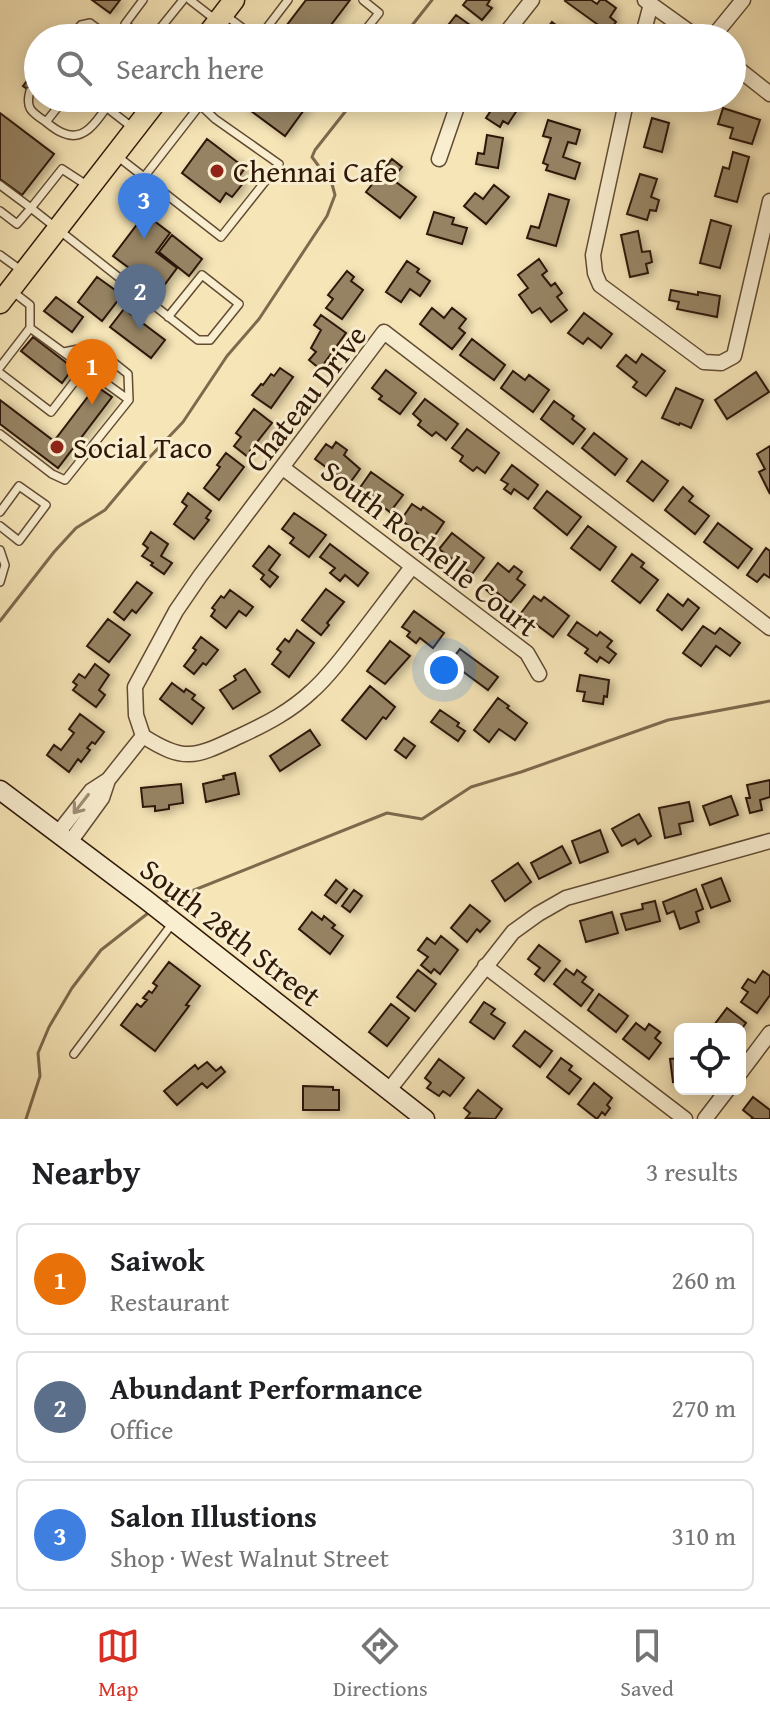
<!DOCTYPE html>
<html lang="en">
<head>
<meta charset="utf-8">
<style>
	:root { --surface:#fff; --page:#f2f2f2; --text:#202124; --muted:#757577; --line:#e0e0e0; --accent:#d93025 }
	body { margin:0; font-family:"Gentium Book Plus",serif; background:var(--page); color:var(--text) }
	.controls { position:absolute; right:24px; bottom:24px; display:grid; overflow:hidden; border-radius:12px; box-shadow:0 4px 20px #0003 }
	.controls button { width:72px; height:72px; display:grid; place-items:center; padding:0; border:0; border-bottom:2px solid var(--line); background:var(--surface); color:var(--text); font:40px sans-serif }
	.you { position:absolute; left:444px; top:670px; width:28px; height:28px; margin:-20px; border:6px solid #fff; border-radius:50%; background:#1a73e8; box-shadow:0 0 0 12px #1a73e833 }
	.badge { display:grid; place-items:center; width:52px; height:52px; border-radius:50%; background:var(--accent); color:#fff; font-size:26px; font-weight:700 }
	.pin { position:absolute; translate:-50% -66px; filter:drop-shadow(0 2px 4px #0008) }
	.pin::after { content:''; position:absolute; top:42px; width:28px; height:24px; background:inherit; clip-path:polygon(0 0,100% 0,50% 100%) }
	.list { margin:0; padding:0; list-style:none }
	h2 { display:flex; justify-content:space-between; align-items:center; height:104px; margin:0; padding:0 32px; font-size:34px }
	h2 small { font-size:26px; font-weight:400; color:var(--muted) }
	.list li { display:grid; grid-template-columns:52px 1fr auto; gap:24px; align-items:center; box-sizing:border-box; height:112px; margin:0 16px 16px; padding:0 16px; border:2px solid var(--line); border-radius:12px }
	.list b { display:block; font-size:30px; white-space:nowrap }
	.list p { margin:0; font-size:26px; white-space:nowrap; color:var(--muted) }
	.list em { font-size:26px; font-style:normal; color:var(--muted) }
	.icon { flex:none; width:44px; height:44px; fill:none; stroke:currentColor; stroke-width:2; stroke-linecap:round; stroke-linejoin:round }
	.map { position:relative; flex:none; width:770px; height:1119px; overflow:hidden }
	.search { position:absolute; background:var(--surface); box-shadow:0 4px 20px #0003; left:24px; right:24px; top:24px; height:88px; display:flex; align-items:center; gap:20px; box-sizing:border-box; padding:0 28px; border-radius:44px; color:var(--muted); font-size:30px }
	.sheet { height:488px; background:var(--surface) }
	nav { display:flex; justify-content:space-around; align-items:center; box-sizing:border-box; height:112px; border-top:2px solid var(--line); background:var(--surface); font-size:22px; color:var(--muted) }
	nav a { display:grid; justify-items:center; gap:4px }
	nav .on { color:var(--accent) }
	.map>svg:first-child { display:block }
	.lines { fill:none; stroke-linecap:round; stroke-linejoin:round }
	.stream { stroke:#7e694d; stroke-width:3 }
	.building { fill:#968363; stroke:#2f1807; stroke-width:2; filter:url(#shadow) }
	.lane-casing { stroke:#614b33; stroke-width:10 }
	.street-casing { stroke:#614b33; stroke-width:17 }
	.secondary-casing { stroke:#2f1807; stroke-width:21 }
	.primary-casing { stroke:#2f1807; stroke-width:23 }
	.lane { stroke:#f9eed0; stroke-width:7 }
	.street { stroke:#f9eed0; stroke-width:14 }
	.secondary { stroke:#f9eed0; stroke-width:18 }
	.primary { stroke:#f6e5b7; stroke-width:20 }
	.oneway { stroke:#9e8e76 }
	.poi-dot { fill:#8f2418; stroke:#f9eed0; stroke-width:3 }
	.labels { text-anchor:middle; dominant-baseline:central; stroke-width:6; stroke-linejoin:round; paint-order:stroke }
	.poi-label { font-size:30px; fill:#2f1807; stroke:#f9eed0; text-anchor:start }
	.street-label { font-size:30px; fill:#2f1807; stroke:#f9eed0 }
</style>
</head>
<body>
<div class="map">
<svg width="770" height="1119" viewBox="0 0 770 1119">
	<defs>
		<filter id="shadow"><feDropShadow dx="4.5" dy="2.5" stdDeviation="4" flood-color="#0004"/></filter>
	</defs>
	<rect width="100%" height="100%" fill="#f6e5b7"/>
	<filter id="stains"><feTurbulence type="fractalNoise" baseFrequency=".0025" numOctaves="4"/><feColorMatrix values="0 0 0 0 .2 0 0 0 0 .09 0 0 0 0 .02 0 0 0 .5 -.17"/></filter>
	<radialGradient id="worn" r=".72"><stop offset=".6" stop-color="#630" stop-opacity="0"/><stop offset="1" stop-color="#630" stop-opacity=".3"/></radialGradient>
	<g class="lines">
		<path class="stream" d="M402 38 432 0
			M0 621 54 552 76 528 105 510 147 460 183 422 227 356 259 319 327 216 335 195 332 184 312 157 315 150 356 98
			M164 902 387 813 422 819 471 787 521 772 668 720 770 701
			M26 1119 40 1076 38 1053 49 1027 72 988 101 950 147 914"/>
	</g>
	<path class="building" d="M92 0H120L110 13Z
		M306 0H350L321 38H277Z
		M467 0H490L487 5 492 8 482 20 463 5Z
		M566 0H591L597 4 600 0H605L616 8 610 17 616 22 608 32 565 1Z
		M456 15 474 28 466 38H438Z
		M552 22 565 32 560 38H540Z
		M38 67V97L23 86Z
		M249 98H302L309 103 285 136 243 105Z
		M499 98H525L508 124 503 121 500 127 486 118Z
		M723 108 760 120 752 144 730 138 733 128 718 124Z
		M0 113 54 154 22 195 0 179Z
		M652 118 669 123 662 152 644 147Z
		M548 120 580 130 576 144 568 142 563 157 580 163 575 179 546 170 548 165 543 163 551 138 543 136Z
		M487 135 503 138 498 168 476 164 478 153 484 154Z
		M207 139 245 168 238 178 244 182 232 197 226 193 220 202 182 173Z
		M733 152 749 157 737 202 715 196 723 167 729 169Z
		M392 159 402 167 392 179 416 197 400 218 366 192Z
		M640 174 657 179 651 197 659 200 656 211 650 210 647 220 627 214Z
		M494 185 509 197 486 224 464 206 475 193 483 199Z
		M549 194 569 200 556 246 527 238 531 226 539 228Z
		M434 212 454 218 452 224 467 228 462 244 427 234Z
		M145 214 170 233 156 252 177 268 160 291 113 256Z
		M711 220 731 226 720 268 700 263Z
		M638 231 642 252 650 251 652 262 646 264 648 273 630 277 621 235Z
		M172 235 202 259 189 276 159 252Z
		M539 259 547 271 542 275 551 286 555 283 562 293 557 297 567 310 551 322 540 308 532 313 519 295 528 288 518 275Z
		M407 261 419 269 417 272 430 281 420 296 410 289 401 302 386 292Z
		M347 271 354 277 351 281 363 290 342 319 326 308 333 299 328 295Z
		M97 277 122 295 102 321 78 302Z
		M671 290 698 295V292L720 296 717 317 677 309 679 302 669 300Z
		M56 297 83 317 72 332 44 311Z
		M432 308 444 318 452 308 466 319 459 328 465 333 452 349 420 324Z
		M124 309 165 340 151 358 110 327Z
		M584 313 612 334 601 348 588 338 583 344 568 333Z
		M321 315 346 333 320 369 309 360 316 352 311 348 321 330 314 325Z
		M33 337 73 368 62 383 21 351Z
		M472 339 505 365 494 380 460 355Z
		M642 354 665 371 646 396 633 387 637 382 617 366 626 355 636 363Z
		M280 368 293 377 271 408 252 395 261 384 263 385 271 374 274 376Z
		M386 370 416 393 400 414 379 399 382 396 372 388Z
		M513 371 525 380 529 375 549 390 533 412 501 388Z
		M756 372 769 392 727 419 715 400Z
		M96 386 112 397 58 468 0 424V400L54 441Z
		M676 388 703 400 691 428 680 423 679 425 662 418Z
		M425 399 458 424 446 440 436 432 432 436 418 425 421 421 413 414Z
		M554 401 574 416 572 419 585 429 573 444 541 419Z
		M254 409 272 423 250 451 252 452 248 457 234 446 241 437 236 433Z
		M467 429 499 453 485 473 477 467 473 471 460 461 463 456 452 448Z
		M594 433 627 459 615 475 582 448Z
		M336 442 347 450 344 455 360 469 349 484 315 459 326 444 332 448Z
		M770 446V494L759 472 765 469 757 454Z
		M226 453 244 467 219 500 204 488 220 467 217 465Z
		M642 461 668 481 653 501 627 481Z
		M512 465 538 485 528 499 514 489 511 494 504 489 508 484 501 480Z
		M371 472 403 495 390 512 359 489Z
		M683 487 693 496 689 501 709 516 695 534 665 510Z
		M547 491 581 517 567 535 534 508Z
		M188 493 211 511 206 518 209 520 194 539 174 524 187 506 182 502Z
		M412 504 421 510 423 507 444 522 429 544 417 535 418 533 401 520Z
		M294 513 326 535 309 557 290 543 294 538 282 529Z
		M718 523 752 549 738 568 704 542Z
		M588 526 616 547 600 570 571 548Z
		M151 532 168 544 161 556 172 563 164 574 151 565 153 563 142 556 148 548 143 544Z
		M452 533 484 558 472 574 439 549Z
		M330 544 368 573 358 586 345 575 340 581 330 573 335 568 320 557Z
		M269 546 280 555 269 570 278 577 270 587 261 579 264 575 253 566Z
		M766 548 770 551V578L764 574 757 582 747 575Z
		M632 554 644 563 641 567 658 580 640 603 612 581Z
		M498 563 509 572 514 566 522 572 517 579 525 585 510 603 495 591 492 595 481 585Z
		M137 582 152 593 136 613 132 610 124 620 114 612Z
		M326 589 344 602 327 623 329 625 321 635 302 620Z
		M230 590 253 607 246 616 239 611 226 628 211 616 215 610 212 608 221 596 224 598Z
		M668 594 683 606 688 599 699 608 682 630 657 610Z
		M534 596 541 601 544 597 569 616 553 637 521 613Z
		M414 611 444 633 433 648 420 638 416 643 407 636 410 632 402 627Z
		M108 619 130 635 109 662 87 646Z
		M577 622 597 636 600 632 612 641 607 647 616 654 609 663 600 657 597 662 585 653 588 649 568 635Z
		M703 626 715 634 720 628 740 643 730 656 716 646 701 666 683 653Z
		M297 630 314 643 289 677 272 664 281 652 277 649 285 639 289 642Z
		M201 637 218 650 206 665 203 663 194 674 184 666 196 650 193 648Z
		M390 641 410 656 385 684 367 671Z
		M460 649 498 677 488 690 450 662Z
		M95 664 109 675 99 690 105 695 96 707 73 690 77 685 73 682 79 674 85 678Z
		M245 669 260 692 233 709 220 690 236 680 234 676Z
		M580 675 609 680 607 697 604 696 603 704 583 701 585 692 577 691Z
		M172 683 184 692 186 689 195 695 192 699 204 708 192 724 160 699Z
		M370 686 395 707 386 719 383 717 366 739 342 720Z
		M498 698 509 706 507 708 527 723 515 740 499 729 489 742 474 730Z
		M440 710 459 723 457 726 465 731 458 741 431 722Z
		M80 714 104 732 95 744 92 742 87 748 90 750 81 762 78 759 69 772 47 755 54 745 61 750 74 733 69 729Z
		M310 730 320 745 280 771 270 756Z
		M404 738 415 746 406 758 395 750Z
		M235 773 239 794 206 802 203 784 224 779 223 776Z
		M770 780V797L760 800 762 810 750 813 746 798H750L747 785Z
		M181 784 183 803 169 805V809L155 811V806L143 807 141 788Z
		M731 796 738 815 710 825 703 806Z
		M689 802 693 821 679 824 681 834 665 838 659 808Z
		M639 814 651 836 638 844 635 839 622 846 612 829Z
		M600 830 608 852 580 863 572 841Z
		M562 846 571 863 539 879 531 863Z
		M518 863 531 882 505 901 492 881Z
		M721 878 730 901 711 908 702 885Z
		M336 880 347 889 336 903 325 895Z
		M696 889 703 909 696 912 699 922 680 929 674 911 667 914 663 902Z
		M354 890 362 896 350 912 342 906Z
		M655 901 660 921 626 930 621 914 643 909 642 904Z
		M470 905 490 921 480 932 477 929 467 942 451 928Z
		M312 912 322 920 324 916 335 925 332 928 343 936 330 954 299 929Z
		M612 912 618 933 586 942 580 921Z
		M441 936 458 950 440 974 434 969 431 973 421 965 428 957 418 950 427 938 435 944Z
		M539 945 560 961 544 981 535 974 540 968 528 959Z
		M169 962 200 986 186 1005 189 1006 155 1051 121 1025 137 1004 141 1007 147 1000 143 998 149 991 152 993 157 986 153 983Z
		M566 969 574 975 577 970 586 977 582 982 593 990 581 1006 554 984Z
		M418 970 436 984 415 1011 397 997Z
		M763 971 770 976V995L757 1013 741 1002 748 992 742 988 748 979 755 983Z
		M599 994 628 1016 616 1032 588 1010Z
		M484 1002 495 1009 491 1014 505 1023 494 1039 470 1022Z
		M391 1004 409 1018 387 1046 369 1032Z
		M727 1008 746 1023 740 1031V1029H711Z
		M636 1023 645 1030 649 1024 660 1032 655 1038 661 1043 649 1059 623 1039Z
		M525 1031 552 1051 540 1067 513 1046Z
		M561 1058 572 1066 569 1070 581 1079 569 1094 547 1077Z
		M680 1058V1081L673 1082 670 1059Z
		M439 1059 464 1078 450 1096 443 1091 439 1096 427 1088 431 1083 425 1078Z
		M207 1062 216 1071 221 1067 225 1072 207 1088 202 1083 177 1105 164 1091 195 1065 198 1069Z
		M594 1083 612 1098 607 1105 610 1108 605 1115 602 1112 597 1119 578 1104Z
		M303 1086 333 1087V1090H339V1110H303Z
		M478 1090 502 1109 495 1119 466 1118 470 1113 464 1108Z
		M753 1097 770 1110V1119H751L753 1118 743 1110Z"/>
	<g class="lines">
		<g class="lane-casing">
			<path id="lane" d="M143 0 125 24C135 31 142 40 154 36L183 0
				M190 0 217 21
				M225 15 256 38
				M70 38 81 25 90 23 110 38
				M259 38 288 0
				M359 38 379 13 363 0
				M30 91C25 109 32 112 46 122
				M65 98 46 122C51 126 57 131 63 133 87 144 101 114 113 98
				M106 107 133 128
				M117 156 221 237 279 164 215 119 193 98
				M144 177 200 105
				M0 185 31 208 17 224 0 211
				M88 186 62 169 31 208 198 340H210L239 304 202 275 168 317
				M0 255 22 271
				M12 291 30 305V328
				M64 352 93 346 128 374 129 400
				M0 367 30 328 85 368
				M0 373 51 412 85 368 129 400 65 480 52 474 0 434
				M0 512 19 486 46 505 19 541 0 526
				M0 550 5 565 0 582
				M74 1054 172 924"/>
		</g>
		<g class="street-casing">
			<path id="street" d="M645 0 698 38
				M502 38 532 0
				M642 38 651 4
				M712 38 743 0
				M732 64 770 94
				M627 98 593 255 595 273 600 285 704 362 721 363 734 356 770 201
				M439 159 460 98
				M283 468 527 653 539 674
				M143 736C186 764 197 756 240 736 266 724 291 711 312 691 329 676 342 658 356 640 375 616 393 591 412 567
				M58 833 91 791 108 780 143 736 136 715 135 687 176 611 200 576 384 332 770 628
				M70 842 102 798 108 780
				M485 966 685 1119
				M740 1073 770 1033
				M389 1090 513 932 538 914 566 898 770 841
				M705 1119 728 1089"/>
		</g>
		<g class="secondary-casing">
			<path id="secondary" d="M0 790 145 899 425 1119"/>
		</g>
		<g class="primary-casing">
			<path id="primary" d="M205 38 234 0
				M0 303 159 98"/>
		</g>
		<use href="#lane" class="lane"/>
		<use href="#street" class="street"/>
		<use href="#secondary" class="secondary"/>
		<use href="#primary" class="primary"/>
	</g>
	<defs><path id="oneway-shaft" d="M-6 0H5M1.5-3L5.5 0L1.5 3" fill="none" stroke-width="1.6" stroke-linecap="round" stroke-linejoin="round" transform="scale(2)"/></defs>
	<use class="oneway" href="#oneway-shaft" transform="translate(81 804) rotate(128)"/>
	<g class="poi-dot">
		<circle cx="217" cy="171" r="8"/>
		<circle cx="57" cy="447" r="8"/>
	</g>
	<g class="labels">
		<g class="poi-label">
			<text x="233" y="171">Chennai Cafe</text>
			<text x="73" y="447">Social Taco</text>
		</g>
		<g class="street-label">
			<text transform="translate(305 398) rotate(-52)">Chateau Drive</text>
			<text transform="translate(430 548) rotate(38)">South Rochelle Court</text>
			<text transform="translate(231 932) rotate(38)">South 28th Street</text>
		</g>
	</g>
	<rect width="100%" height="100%" filter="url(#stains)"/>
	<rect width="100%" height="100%" fill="url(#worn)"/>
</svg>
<div class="controls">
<button><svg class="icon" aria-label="locate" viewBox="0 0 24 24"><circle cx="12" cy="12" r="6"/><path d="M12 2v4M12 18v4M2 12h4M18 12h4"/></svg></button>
</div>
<div class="you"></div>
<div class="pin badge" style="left:92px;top:405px;background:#e8710a">1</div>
<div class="pin badge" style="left:140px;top:330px;background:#5c6f8a">2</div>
<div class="pin badge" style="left:144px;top:239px;background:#3f7fe0">3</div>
<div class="search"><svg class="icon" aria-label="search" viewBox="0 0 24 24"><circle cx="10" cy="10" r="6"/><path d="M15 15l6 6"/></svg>Search here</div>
</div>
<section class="sheet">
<h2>Nearby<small>3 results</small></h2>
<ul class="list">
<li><span class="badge" style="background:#e8710a">1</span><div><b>Saiwok</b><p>Restaurant</p></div><em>260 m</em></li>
<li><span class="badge" style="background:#5c6f8a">2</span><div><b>Abundant Performance</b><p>Office</p></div><em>270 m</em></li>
<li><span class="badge" style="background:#3f7fe0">3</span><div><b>Salon Illustions</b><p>Shop · West Walnut Street</p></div><em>310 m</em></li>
</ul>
</section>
<nav>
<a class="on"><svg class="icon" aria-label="map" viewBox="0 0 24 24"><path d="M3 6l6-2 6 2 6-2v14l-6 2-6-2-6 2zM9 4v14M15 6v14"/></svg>Map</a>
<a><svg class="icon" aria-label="directions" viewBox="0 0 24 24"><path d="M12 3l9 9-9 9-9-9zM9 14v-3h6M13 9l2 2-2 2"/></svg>Directions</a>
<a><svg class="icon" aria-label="saved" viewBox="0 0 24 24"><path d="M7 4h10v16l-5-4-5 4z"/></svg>Saved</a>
</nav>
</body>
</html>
